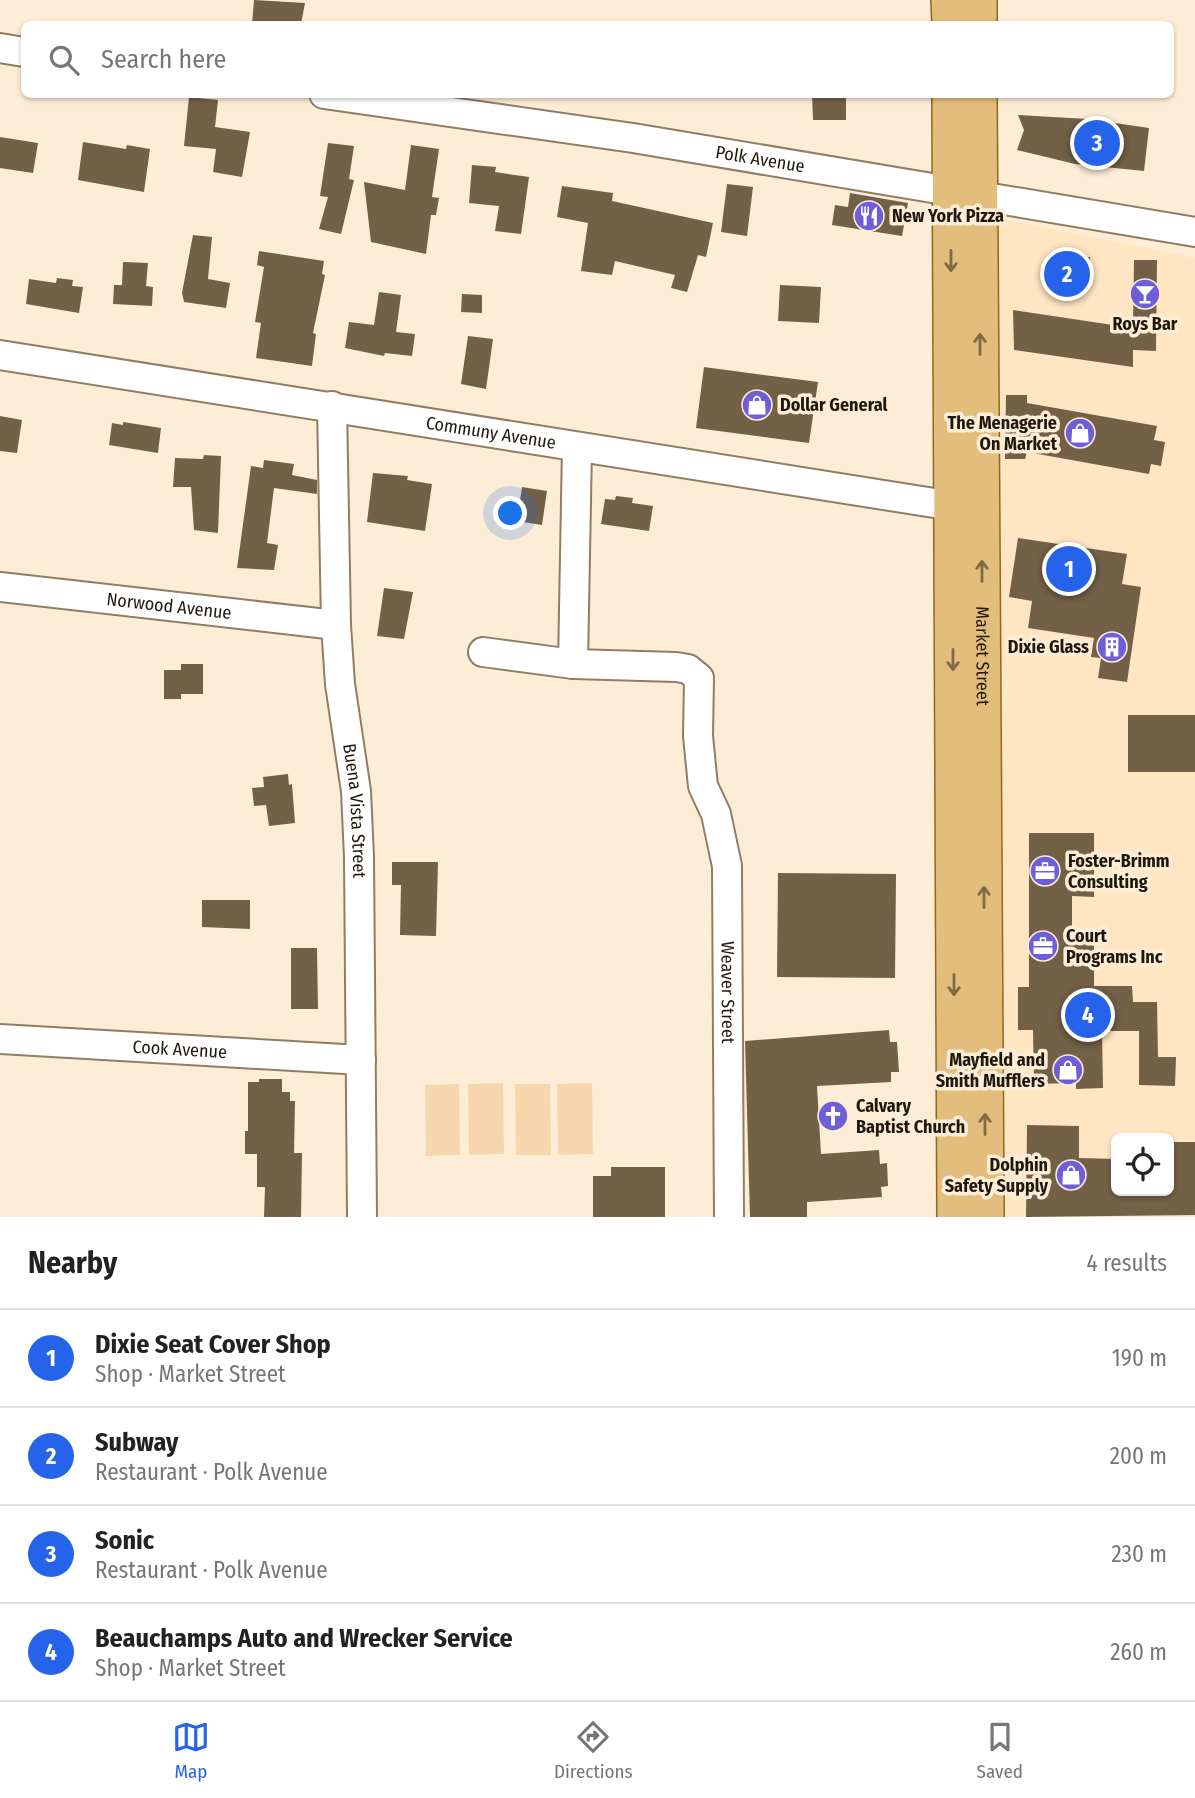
<!DOCTYPE html>
<html lang="en">
<head>
<meta charset="utf-8">
<style>
	:root { --surface:#fff; --page:#f2f2f2; --text:#222; --muted:#767676; --line:#e0e0e0; --accent:#2563eb }
	body { margin:0; font-family:"Fira Sans Condensed",sans-serif; background:var(--page); color:var(--text) }
	.controls { position:absolute; right:21px; bottom:21px; display:grid; overflow:hidden; border-radius:10px; box-shadow:0 2px 5px #0004 }
	.controls button { width:63px; height:63px; display:grid; place-items:center; padding:0; border:0; border-bottom:2px solid var(--line); background:var(--surface); color:var(--text); font:35px sans-serif }
	.you { position:absolute; left:511px; top:514px; width:24px; height:24px; margin:-18px; border:5px solid #fff; border-radius:50%; background:#1a73e8; box-shadow:0 0 0 10px #1a73e833 }
	.badge { display:grid; place-items:center; width:46px; height:46px; border-radius:50%; background:var(--accent); color:#fff; font-size:23px; font-weight:700 }
	.pin { position:absolute; translate:-50% -50%; border:4px solid #fff; box-shadow:0 2px 7px #0006 }
	.list { margin:0; padding:0; list-style:none }
	h2 { display:flex; justify-content:space-between; align-items:center; height:91px; margin:0; padding:0 28px; font-size:30px }
	h2 small { font-size:23px; font-weight:400; color:var(--muted) }
	.list li { display:grid; grid-template-columns:46px 1fr auto; gap:21px; align-items:center; box-sizing:border-box; height:98px; padding:0 28px; border-top:2px solid var(--line) }
	.list b { display:block; font-size:26px; white-space:nowrap }
	.list p { margin:0; font-size:23px; white-space:nowrap; color:var(--muted) }
	.list em { font-size:23px; font-style:normal; color:var(--muted) }
	.icon { flex:none; width:38px; height:38px; fill:none; stroke:currentColor; stroke-width:2; stroke-linecap:round; stroke-linejoin:round }
	.map { position:relative; flex:none; width:1195px; height:1217px; overflow:hidden }
	.search { position:absolute; background:var(--surface); box-shadow:0 2px 5px #0004; left:21px; right:21px; top:21px; height:77px; display:flex; align-items:center; gap:18px; box-sizing:border-box; padding:0 24px; border-radius:10px; color:var(--muted); font-size:26px }
	.sheet { height:483px; background:var(--surface) }
	nav { display:flex; justify-content:space-around; align-items:center; box-sizing:border-box; height:98px; border-top:2px solid var(--line); background:var(--surface); font-size:19px; color:var(--muted) }
	nav a { display:grid; justify-items:center; gap:4px }
	nav .on { color:var(--accent) }
	.map>svg:first-child { display:block }
	.built { fill:#ffe5c2; fill-rule:evenodd }
	.green { fill:#f6d7ad }
	.building { fill:#726047 }
	.lines { fill:none; stroke-linecap:round; stroke-linejoin:round }
	.minor-casing { stroke:#907d63; stroke-width:32 }
	.major-casing { stroke:#92671d; stroke-width:38 }
	.minor { stroke:#fff; stroke-width:28 }
	.major { stroke:#e3bd7c; stroke-width:35 }
	.oneway { stroke:#816a44 }
	.labels { text-anchor:middle; dominant-baseline:central; stroke-width:7; stroke-linejoin:round; paint-order:stroke }
	.street-label { font-size:18px; fill:#1f180d; stroke:#feedd6 }
	.poi-label { font-size:18px; font-weight:bold; fill:#1f180d; stroke:#feedd6; text-anchor:start }
</style>
</head>
<body>
<div class="map">
<svg width="1195" height="1217" viewBox="0 0 1195 1217">
	<rect width="100%" height="100%" fill="#feedd6"/>
	<path class="built" d="M993 217 1195 258V1217H1000ZM1116 1138H1169V1191H1116Z"/>
	<path class="green" d="M503 1083 504 1154 469 1155 468 1084Z
		M592 1083 593 1154 558 1155 557 1084Z
		M459 1084 460 1155 426 1156 425 1085Z
		M515 1084H550L551 1155H516Z"/>
	<path class="building" d="M254 0 305 3 301 24H252Z
		M812 94H846V120H813Z
		M189 97 218 100 215 127 250 132 242 177 213 172 216 149 184 146Z
		M1018 115 1088 119 1149 128 1144 171 1075 164 1017 150 1024 130Z
		M0 137 38 143 33 173 0 168Z
		M83 142 126 149 127 145 150 149 144 192 78 180Z
		M328 143 354 146 349 179 354 180 341 234 319 229 328 197 320 196Z
		M411 145 439 149 432 197 439 198 436 215H431L426 254 371 242 364 182 405 190Z
		M472 165 496 167 495 172 529 177 521 234 495 231 499 206 469 203Z
		M727 184 753 187 747 236 721 232Z
		M562 186 613 193 612 201 713 223 706 257 698 255 687 292 671 288 675 275 615 261 612 275 581 271 588 223 557 217Z
		M850 193 908 203 902 236 832 225 835 205 848 207Z
		M193 235 212 237 208 279 230 283 226 308 184 302 182 293Z
		M259 251 324 261 322 274 325 275 313 333 316 334 312 366 256 358 261 323 255 322 264 267 257 265Z
		M1049 257H1090V285H1044V262Z
		M1134 260H1157L1156 351 1133 350V367L1014 350 1013 310 1133 328Z
		M123 262 148 263 146 286 153 287 152 306 113 304 114 285H122Z
		M57 278 73 280 72 286 83 287 79 313 26 304 29 279 56 283Z
		M780 285 821 287 819 323 778 321Z
		M379 292 401 295 396 332 415 334 412 356 385 353 384 356 345 348 349 322 374 325Z
		M462 294 482 295V313L461 312Z
		M468 336 493 339 486 389 461 384Z
		M704 367 818 382 809 443 696 428Z
		M1006 395H1027V403L1157 426 1154 440 1165 442 1161 466 1151 464 1149 474 1027 452 1025 459H1005Z
		M0 416 22 420 17 453 0 451Z
		M123 422 161 428 158 453 109 445 112 423 123 425Z
		M204 455 221 456 218 533 194 530 191 487H173L175 458 203 459Z
		M264 460 294 464 292 475 317 480V494L274 488 267 543 278 545 274 570 237 568 251 466 263 468Z
		M373 473 408 476 407 480 432 484 425 531 367 522Z
		M522 487 547 491 542 525 517 521Z
		M616 496 633 498 632 503 653 506 649 531 601 524 605 499 615 500Z
		M1018 538 1127 554 1122 584 1141 587 1127 682 1098 678 1101 658 1091 657 1094 638 1028 628 1032 601 1009 597Z
		M384 588 413 592 404 639 377 636Z
		M181 664H203V694H181V699H164V670H181Z
		M1128 715H1195V772H1128Z
		M288 774 289 785 292 784 295 823 269 826 266 805 254 806 252 788 264 787 263 777Z
		M1029 833H1094V897L1072 896V929H1094V986H1132L1133 1002H1157L1158 1057H1176L1175 1086 1139 1085V1031H1102L1103 1088 1076 1089V1083L1034 1084 1033 1030H1018V987H1029Z
		M392 862H438L436 936 400 935 401 885H392Z
		M778 873 896 874 895 978 777 977Z
		M202 900H250V929L202 927Z
		M291 948H317L318 1009H291Z
		M889 1030 890 1042H897L899 1072H891V1082L817 1086 821 1154 879 1150 880 1164 887 1163 888 1186 881 1187 882 1197 807 1202V1217H750L745 1041Z
		M259 1079H282V1092H290V1101H295L294 1153H302L301 1217H264L265 1187H257V1154H245V1131H248V1082H259Z
		M1027 1125 1079 1126V1158L1116 1159V1191H1169V1142H1195V1215L1026 1217Z
		M611 1167H665V1217H593V1176H611Z"/>
	<g class="lines">
		<g class="minor-casing">
			<g id="minor">
				<path d="M0 48 24 52"/>
				<path id="s1" d="M324 94 633 138 1195 232"/>
				<path id="s2" d="M0 355 972 509"/>
				<path id="s3" d="M332 406 336 625 340 684 356 791 359 857 362 1217"/>
				<path id="s4" d="M0 587 336 625"/>
				<path id="s5" d="M483 652 573 664 676 667 688 669 699 678 698 736 703 786 716 814 727 866 729 1217"/>
				<path d="M573 664 577 447"/>
				<path id="s6" d="M0 1039 361 1060"/>
			</g>
		</g>
		<g class="major-casing">
			<g id="major">
				<path d="M949 0 950 24"/>
				<path d="M979 0V24"/>
				<path d="M950 94 955 1217"/>
				<path id="s7" d="M979 94 986 1217"/>
			</g>
		</g>
		<use href="#minor" class="minor"/>
		<use href="#major" class="major"/>
	</g>
	<defs><path id="oneway-shaft" d="M-6 0H5M1.5-3L5.5 0L1.5 3" fill="none" stroke-width="1.6" stroke-linecap="round" stroke-linejoin="round" transform="scale(1.75)"/></defs>
	<g class="oneway">
		<use href="#oneway-shaft" transform="translate(951 261) rotate(90)"/>
		<use href="#oneway-shaft" transform="translate(980 344) rotate(-90)"/>
		<use href="#oneway-shaft" transform="translate(982 571) rotate(-90)"/>
		<use href="#oneway-shaft" transform="translate(953 660) rotate(90)"/>
		<use href="#oneway-shaft" transform="translate(984 897) rotate(-90)"/>
		<use href="#oneway-shaft" transform="translate(954 985) rotate(90)"/>
		<use href="#oneway-shaft" transform="translate(985 1124) rotate(-90)"/>
	</g>
	<defs>
		<g id="restaurant-disc" transform="scale(1.575)"><circle r="9.5" fill="#6e5ed8" stroke="#feedd6"/><path d="M-5-6h1v4h1v-4h1v4h1v-4h1v5L-1.5 .5V6h-2V.5L-5-1ZM5-6V6H3V1.5H1.5Q1.5-4 5-6Z" fill="#fff"/></g>
		<g id="bar-disc" transform="scale(1.575)"><circle r="9.5" fill="#6e5ed8" stroke="#feedd6"/><path d="M-6-5H6L.8 .8V4.5H3.5V6h-7V4.5H-.8V.8Z" fill="#fff"/></g>
		<g id="shop-disc" transform="scale(1.575)"><circle r="9.5" fill="#6e5ed8" stroke="#feedd6"/><path d="M-5-2.5h2.3a2.7 3.5 0 0 1 5.4 0H5L5.5 6h-11ZM-1.5-2.5h3a1.5 2.3 0 0 0-3 0Z" fill="#fff"/></g>
		<g id="building-disc" transform="scale(1.575)"><circle r="9.5" fill="#6e5ed8" stroke="#feedd6"/><path d="M-4-6H4V6H1V3H-1V6H-4ZM-2.5-4.3h1.7v1.8h-1.7ZM.8-4.3h1.7v1.8H.8ZM-2.5-1h1.7V.8h-1.7ZM.8-1h1.7V.8H.8Z" fill="#fff"/></g>
		<g id="office-disc" transform="scale(1.575)"><circle r="9.5" fill="#6e5ed8" stroke="#feedd6"/><path d="M-6-3h4V-5.5h4V-3h4V5H-6ZM-1-4.5V-3h2v-1.5ZM-6 0V1H6V0Z" fill="#fff"/></g>
		<g id="church-disc" transform="scale(1.575)"><circle r="9.5" fill="#6e5ed8" stroke="#feedd6"/><path d="M-1.2-6h2.4v3.5h3.3v2.4h-3.3V6h-2.4V-.1h-3.3v-2.4h3.3Z" fill="#fff"/></g>
	</defs>
	<g fill-rule="evenodd">
		<use href="#restaurant-disc" x="869" y="216"/>
		<use href="#bar-disc" x="1145" y="294"/>
		<use href="#shop-disc" x="757" y="405"/>
		<use href="#shop-disc" x="1080" y="433"/>
		<use href="#building-disc" x="1112" y="647"/>
		<use href="#office-disc" x="1045" y="871"/>
		<use href="#office-disc" x="1043" y="946"/>
		<use href="#shop-disc" x="1068" y="1070"/>
		<use href="#church-disc" x="833" y="1116"/>
		<use href="#shop-disc" x="1071" y="1175"/>
	</g>
	<g class="labels">
		<g class="street-label">
			<text stroke="none"><textPath href="#s1" startOffset="441">Polk Avenue</textPath></text>
			<text stroke="none"><textPath href="#s2" startOffset="497">Communy Avenue</textPath></text>
			<text stroke="none"><textPath href="#s4" startOffset="170">Norwood Avenue</textPath></text>
			<text stroke="none"><textPath href="#s7" startOffset="562">Market Street</textPath></text>
			<text stroke="none"><textPath href="#s3" startOffset="406">Buena Vista Street</textPath></text>
			<text stroke="none"><textPath href="#s5" startOffset="539">Weaver Street</textPath></text>
			<text stroke="none"><textPath href="#s6" startOffset="180">Cook Avenue</textPath></text>
		</g>
		<g class="poi-label">
			<text x="892" y="216">New York Pizza</text>
			<text x="1145" y="324" text-anchor="middle">Roys Bar</text>
			<text x="780" y="405">Dollar General</text>
			<text x="1057" y="423" text-anchor="end">The Menagerie<tspan x="1057" dy="21">On Market</tspan></text>
			<text x="1089" y="647" text-anchor="end">Dixie Glass</text>
			<text x="1068" y="861">Foster-Brimm<tspan x="1068" dy="21">Consulting</tspan></text>
			<text x="1066" y="936">Court<tspan x="1066" dy="21">Programs Inc</tspan></text>
			<text x="1045" y="1060" text-anchor="end">Mayfield and<tspan x="1045" dy="21">Smith Mufflers</tspan></text>
			<text x="856" y="1106">Calvary<tspan x="856" dy="21">Baptist Church</tspan></text>
			<text x="1048" y="1165" text-anchor="end">Dolphin<tspan x="1048" dy="21">Safety Supply</tspan></text>
		</g>
	</g>
</svg>
<div class="controls">
<button><svg class="icon" aria-label="locate" viewBox="0 0 24 24"><circle cx="12" cy="12" r="6"/><path d="M12 2v4M12 18v4M2 12h4M18 12h4"/></svg></button>
</div>
<div class="you"></div>
<div class="pin badge" style="left:1069px;top:569px">1</div>
<div class="pin badge" style="left:1067px;top:274px">2</div>
<div class="pin badge" style="left:1097px;top:143px">3</div>
<div class="pin badge" style="left:1088px;top:1015px">4</div>
<div class="search"><svg class="icon" aria-label="search" viewBox="0 0 24 24"><circle cx="10" cy="10" r="6"/><path d="M15 15l6 6"/></svg>Search here</div>
</div>
<section class="sheet">
<h2>Nearby<small>4 results</small></h2>
<ul class="list">
<li><span class="badge">1</span><div><b>Dixie Seat Cover Shop</b><p>Shop · Market Street</p></div><em>190 m</em></li>
<li><span class="badge">2</span><div><b>Subway</b><p>Restaurant · Polk Avenue</p></div><em>200 m</em></li>
<li><span class="badge">3</span><div><b>Sonic</b><p>Restaurant · Polk Avenue</p></div><em>230 m</em></li>
<li><span class="badge">4</span><div><b>Beauchamps Auto and Wrecker Service</b><p>Shop · Market Street</p></div><em>260 m</em></li>
</ul>
</section>
<nav>
<a class="on"><svg class="icon" aria-label="map" viewBox="0 0 24 24"><path d="M3 6l6-2 6 2 6-2v14l-6 2-6-2-6 2zM9 4v14M15 6v14"/></svg>Map</a>
<a><svg class="icon" aria-label="directions" viewBox="0 0 24 24"><path d="M12 3l9 9-9 9-9-9zM9 14v-3h6M13 9l2 2-2 2"/></svg>Directions</a>
<a><svg class="icon" aria-label="saved" viewBox="0 0 24 24"><path d="M7 4h10v16l-5-4-5 4z"/></svg>Saved</a>
</nav>
</body>
</html>
